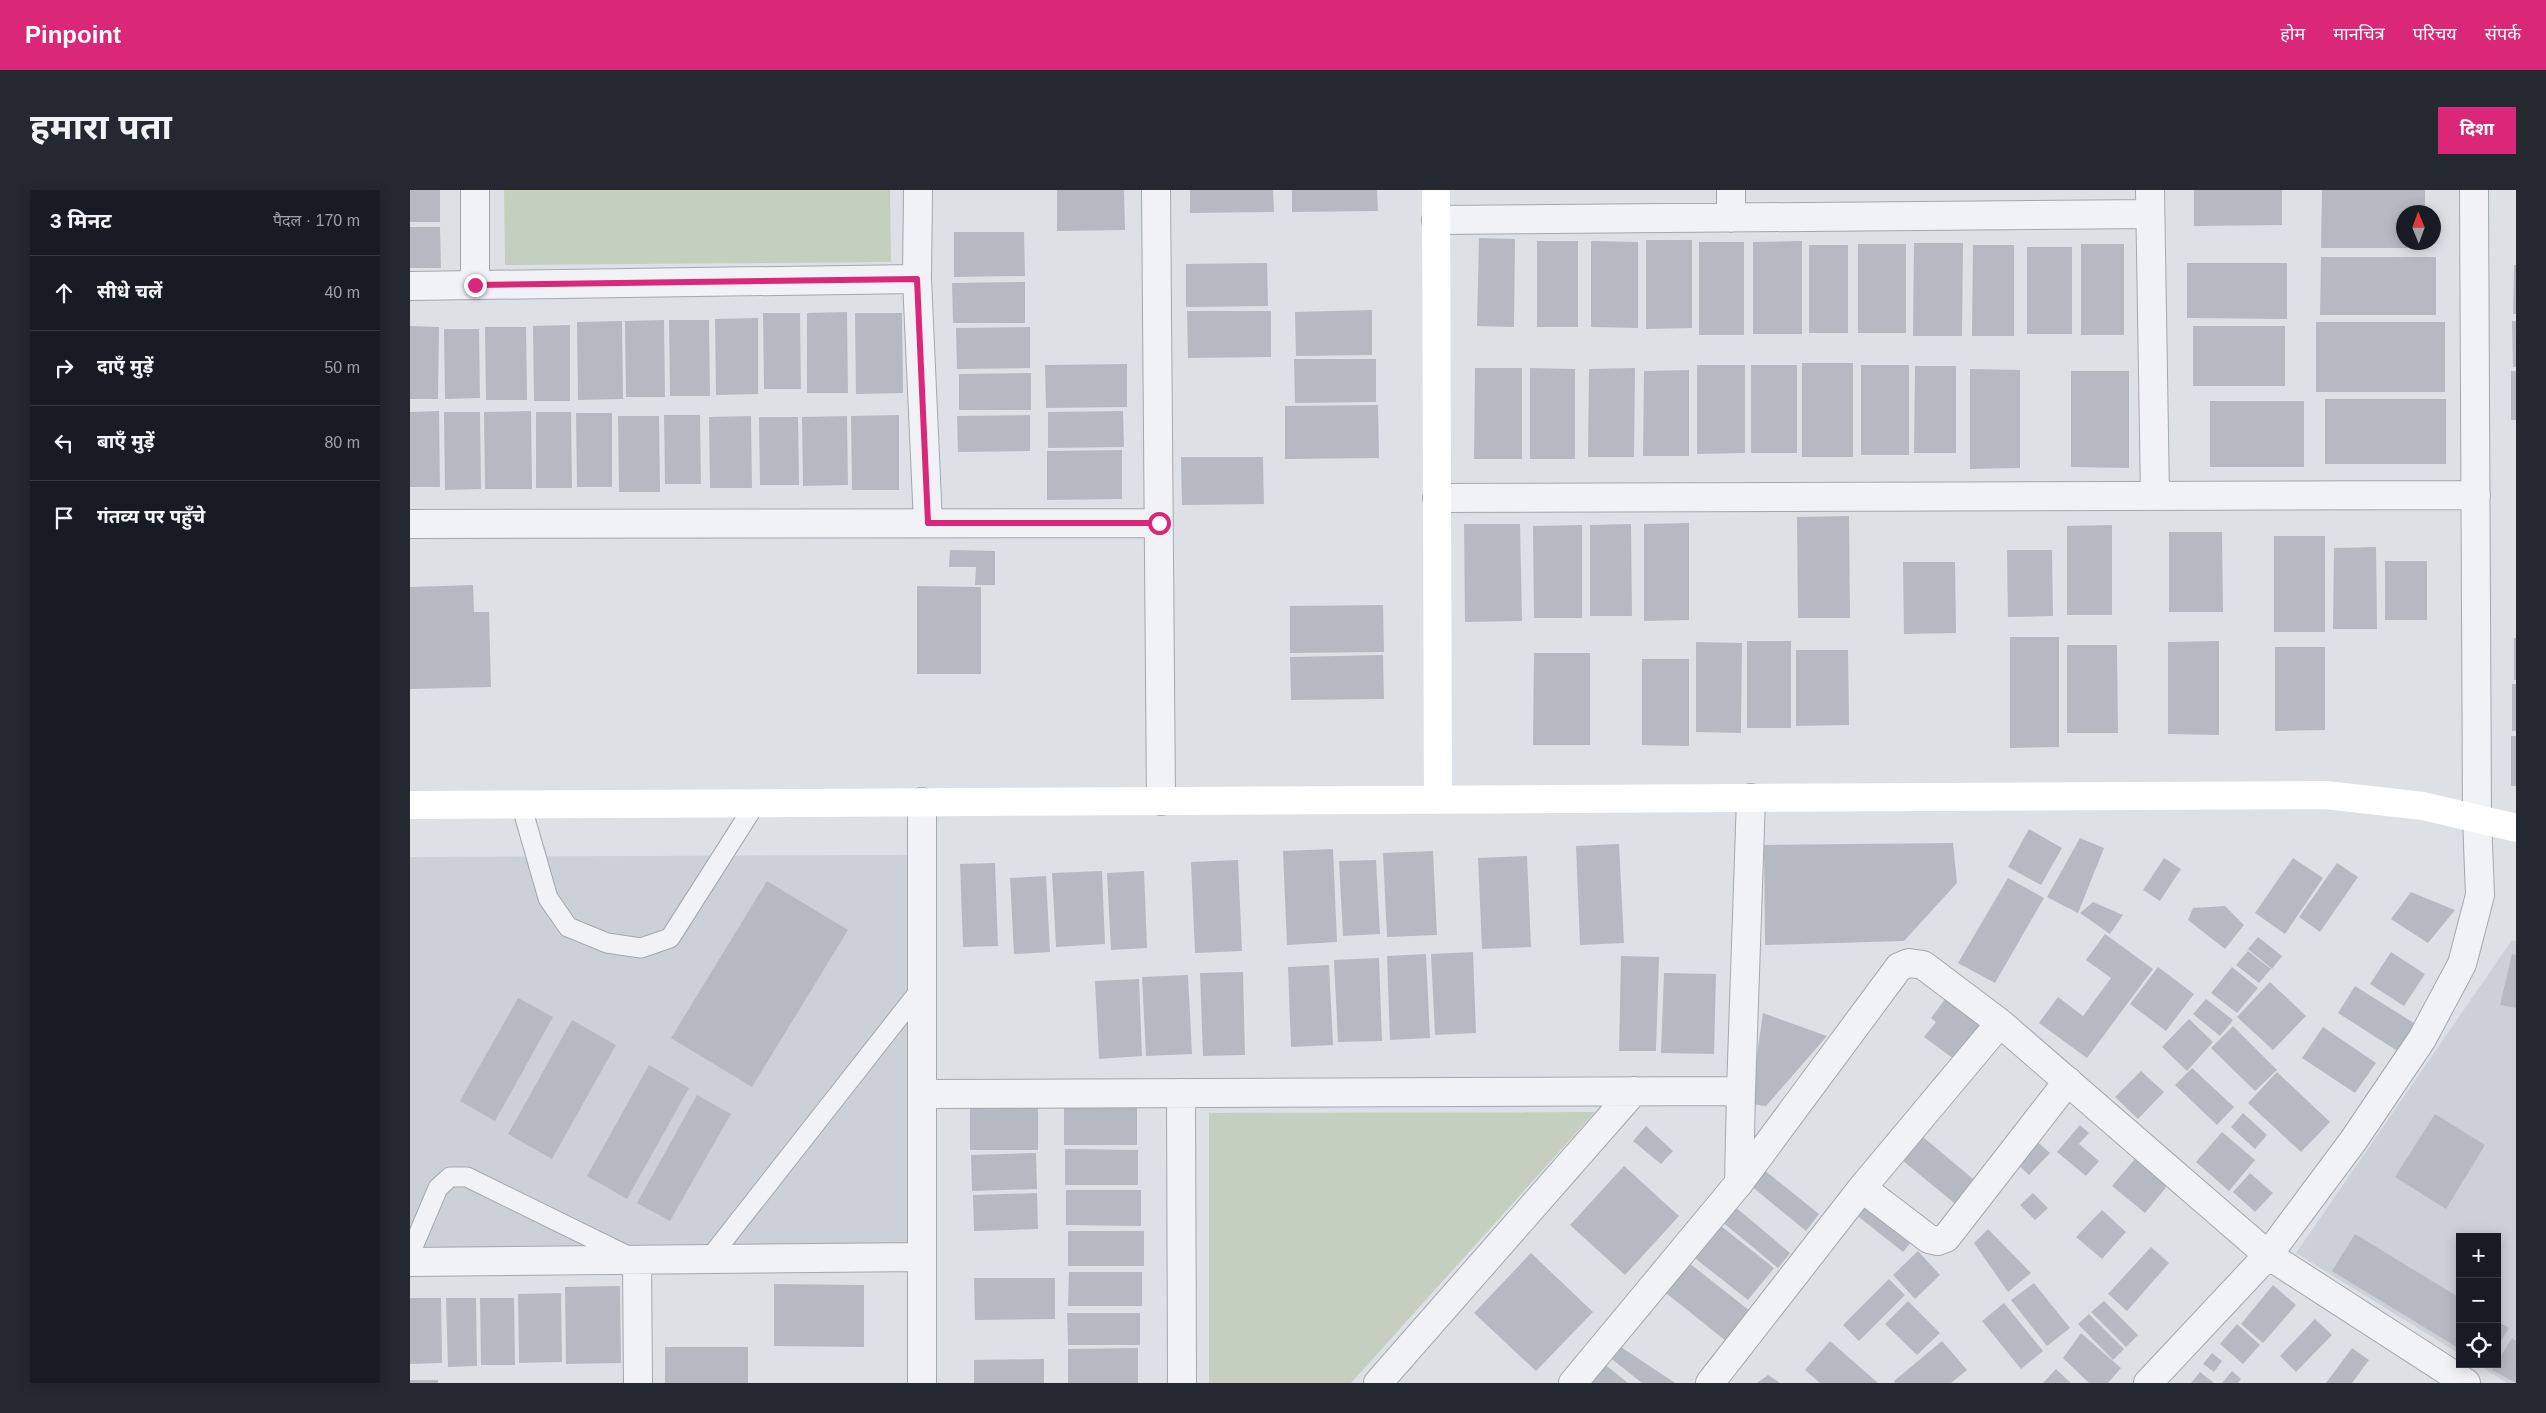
<!DOCTYPE html>
<html lang="hi">
<head>
<meta charset="utf-8">
<style>
	:root { --surface:#171b24; --page:#242831; --text:#f1f3f6; --muted:#9ea1a6; --line:#363941; --accent:#db2777 }
	body { margin:0; font-family:Arial,"Noto Sans Devanagari",sans-serif; background:var(--page); color:var(--text) }
	.controls { position:absolute; right:15px; bottom:15px; display:grid; overflow:hidden; border-radius:0px; box-shadow:0 2px 12px #0003 }
	.controls button { width:45px; height:45px; display:grid; place-items:center; padding:0; border:0; border-bottom:1px solid var(--line); background:var(--surface); color:var(--text); font:25px sans-serif }
	.compass { position:absolute; left:1986px; top:15px; width:45px; height:45px; border-radius:50%; background:var(--surface); box-shadow:0 2px 12px #0003; rotate:359deg }
	.stop { position:absolute; width:15px; height:15px; margin:-11px; border:4px solid #db2777; border-radius:50%; background:#fff }
	.stop.end { background:#db2777; border-color:#fff; box-shadow:0 1px 5px #0008 }
	.list { margin:0; padding:0; list-style:none }
	h2 { display:flex; justify-content:space-between; align-items:center; height:65px; margin:0; padding:0 20px; font-size:21px }
	h2 small { font-size:16px; font-weight:400; color:var(--muted) }
	.list li { display:grid; grid-template-columns:32px 1fr auto; gap:15px; align-items:center; box-sizing:border-box; height:75px; padding:0 20px; border-top:1px solid var(--line) }
	.list b { display:block; font-size:19px; white-space:nowrap }
	.list em { font-size:16px; font-style:normal; color:var(--muted) }
	.icon { flex:none; width:28px; height:28px; fill:none; stroke:currentColor; stroke-width:2; stroke-linecap:round; stroke-linejoin:round }
	.map { position:relative; flex:none; width:2106px; height:1193px; overflow:hidden; border-radius:0px }
	header { display:flex; align-items:center; gap:30px; box-sizing:border-box; height:70px; padding:0 25px; background:var(--accent); color:#fff }
	header strong { font-size:24px }
	nav { display:flex; gap:28px; margin-inline-start:auto; font-size:18px }
	.intro { display:flex; align-items:center; justify-content:space-between; box-sizing:border-box; height:120px; padding:0 30px }
	h1 { margin:0; font-size:35px }
	.button { padding:12px 22px; border-radius:0px; background:var(--accent); color:#fff; font-size:18px; font-weight:700 }
	main { display:flex; gap:30px; padding:0 30px }
	aside { flex:1; background:var(--surface); border-radius:0px; box-shadow:0 2px 12px #0003 }
	.map>svg:first-child { display:block }
	.built { fill:#ccd0d7 }
	.green { fill:#c4cfbf }
	.building { fill:#b5bac2 }
	.lines { fill:none; stroke-linecap:round; stroke-linejoin:round }
	.lane-casing { stroke:#a3a8af; stroke-width:21 }
	.street-casing { stroke:#a3a8af; stroke-width:30 }
	.lane { stroke:#f0f2f5; stroke-width:19 }
	.street { stroke:#f0f2f5; stroke-width:28 }
	.secondary { stroke:#fff; stroke-width:28 }
	.route { stroke:#db2777; stroke-width:6 }
</style>
</head>
<body>
<header>
<strong>Pinpoint</strong>
<nav><a>होम</a><a>मानचित्र</a><a>परिचय</a><a>संपर्क</a></nav>
</header>
<div class="intro"><h1>हमारा पता</h1><a class="button">दिशा</a></div>
<main>
<aside>
<h2>3 मिनट<small>पैदल · 170 m</small></h2>
<ul class="list">
<li><svg class="icon" aria-label="ahead" viewBox="0 0 24 24"><path d="M12 20V5M6 11l6-6 6 6"/></svg><div><b>सीधे चलें</b></div><em>40 m</em></li>
<li><svg class="icon" aria-label="right" viewBox="0 0 24 24"><path d="M7 20v-9h11M14 6l5 5-5 5"/></svg><div><b>दाएँ मुड़ें</b></div><em>50 m</em></li>
<li><svg class="icon" aria-label="left" viewBox="0 0 24 24"><path d="M17 20v-9H6M10 6l-5 5 5 5"/></svg><div><b>बाएँ मुड़ें</b></div><em>80 m</em></li>
<li><svg class="icon" aria-label="arrive" viewBox="0 0 24 24"><path d="M6 21V4h12l-3 4 3 4H6"/></svg><div><b>गंतव्य पर पहुँचे</b></div></li>
</ul>
</aside>
<div class="map">
<svg width="2106" height="1193" viewBox="0 0 2106 1193">
	<rect width="100%" height="100%" fill="#dde1e6"/>
	<path class="built" d="M502 665V1061L0 1065V667Z
		M2102 750 2106 751V1193H2097L2067 1174H2087V1047H2050V1164L1886 1063Z"/>
	<path class="green" d="M94 0H480L481 72 95 75Z
		M1185 922 941 1193H799V923Z"/>
	<path class="building" d="M0 0H30V32H0Z
		M647 0H714L715 40 647 41Z
		M780 0H863L864 22 780 23Z
		M882 0H967L968 21 882 22Z
		M1784 0H1872V35L1784 36Z
		M1912 0H2015V22H1994V52H2015V58H1911Z
		M0 37H30L31 78H0Z
		M544 42H614L615 86 544 87Z
		M1069 48 1105 49 1104 137 1067 136Z
		M1236 50H1282V138L1236 139Z
		M1127 51H1168V137H1127Z
		M1181 51 1228 52V138L1181 137Z
		M1392 51V144H1343V52Z
		M1289 52H1334V145H1289Z
		M1504 53H1553L1552 146H1503Z
		M1448 54H1496V143H1448Z
		M1671 54H1714V145H1671Z
		M1399 55H1438V143H1399Z
		M1563 55H1604V146H1562Z
		M1617 57H1662V144H1617Z
		M1911 67H2026V125H1910Z
		M857 73 858 116 776 117V74Z
		M1777 73H1877V129L1777 128Z
		M2104 75H2106V124H2103Z
		M615 92V133H543L542 93Z
		M962 120V165L886 166 885 122Z
		M777 121H861V167L778 168Z
		M437 122 438 203H397V123Z
		M353 123H390L391 199H354Z
		M445 123H492L493 203 446 204Z
		M348 128V204L306 205 305 129Z
		M254 130 255 207H216L215 131Z
		M259 130H299L300 206H260Z
		M212 131 213 209 168 210 167 132Z
		M2102 131H2106V177H2103Z
		M1906 132H2035V202H1906Z
		M160 135V211H124L123 136Z
		M0 136 29 137 28 209H0Z
		M1783 136H1875V196H1783Z
		M75 137H116L117 210H76Z
		M620 137V178L547 179 546 138Z
		M34 139H69L70 208 35 209Z
		M884 169H966V212L885 213Z
		M1392 173H1443V267H1392Z
		M717 174V217L636 218 635 175Z
		M1287 175H1335V263L1287 264Z
		M1341 175H1387V263H1341Z
		M1451 175H1499V265H1451Z
		M1505 176H1546V263H1504Z
		M1065 178H1112V269H1064Z
		M1120 178 1165 179V269H1120Z
		M1225 178 1224 267H1178L1179 179Z
		M1560 179 1610 180V278L1560 279Z
		M1279 180V266H1233L1234 181Z
		M1661 181H1719V278L1661 277Z
		M2101 181H2106V230H2101Z
		M621 183V220H549V184Z
		M1915 209H2036V274H1915Z
		M1800 211H1894V277H1800Z
		M968 215 969 268 875 269V216Z
		M29 221 30 297H0V222Z
		M121 221 122 299H75L74 222Z
		M713 221 714 257 638 258V222Z
		M34 222H70L71 299 35 300Z
		M126 222H161L162 298H126Z
		M166 223H202V297H167Z
		M254 225H290L291 294H255Z
		M489 225V300H442L441 226Z
		M620 225V261L548 262 547 226Z
		M208 226H249L250 302H209Z
		M341 226 342 298H300L299 227Z
		M437 226 438 295 393 296 392 227Z
		M349 227H388L389 295H350Z
		M712 260V309L637 310V261Z
		M771 267H853L854 314 772 315Z
		M1439 326 1440 428H1388L1387 327Z
		M1279 333V430L1234 431V334Z
		M1054 334H1110L1112 431 1055 432Z
		M1221 334 1222 426H1180V335Z
		M1172 335V428H1124L1123 336Z
		M1702 335V425H1657V336Z
		M1759 342H1812L1813 422H1759Z
		M1864 346H1915V442H1864Z
		M1966 357 1967 439H1923L1924 358Z
		M540 360 585 361V395H565L566 377H539Z
		M1597 360H1642L1643 426 1598 427Z
		M1975 371H2017V430H1975Z
		M1493 372H1545L1546 443 1494 444Z
		M63 395 64 422H79L81 497 0 499V397Z
		M507 396 571 397V484H507Z
		M973 415 974 462 880 463V416Z
		M1600 447H1649V557L1600 558Z
		M2104 448H2106V490H2104Z
		M1337 451H1381V538H1337Z
		M1809 451V545L1758 544V452Z
		M1286 452 1332 453 1331 543 1286 542Z
		M1657 455H1707L1708 543H1657Z
		M1865 457H1915V540L1865 541Z
		M1386 460H1438L1439 535 1386 536Z
		M1124 463H1180V555H1123Z
		M973 465 974 509 881 510 880 467Z
		M1232 469H1279V556L1232 555Z
		M2102 494H2106V541H2102Z
		M2101 546H2106V596H2101Z
		M1619 639 1652 658 1631 695 1598 677Z
		M1670 648 1694 658 1668 723 1637 707Z
		M1543 653 1547 693 1494 751 1355 755 1354 655Z
		M1209 654 1214 753 1170 755 1166 656Z
		M923 659 927 752 877 755 873 661Z
		M1023 661 1027 745 977 747 973 663Z
		M1117 666 1121 757 1072 759 1068 668Z
		M1754 668 1771 679 1750 711 1733 700Z
		M1883 668 1913 688 1875 744 1845 723Z
		M828 670 832 761 785 763 781 672Z
		M966 670 970 744 933 746 929 671Z
		M585 673 588 756 553 757 550 674Z
		M1927 673 1948 687 1910 742 1889 727Z
		M692 681 695 754 646 757 642 683Z
		M734 681 737 758 701 760 697 683Z
		M636 686 640 762 604 764 600 688Z
		M1598 688 1634 708 1585 793 1548 773Z
		M357 691 438 740 342 897 261 848Z
		M2001 702 2045 720 2018 753 1981 729Z
		M1683 712 1713 725 1700 744 1670 723Z
		M1815 716 1834 735 1815 759 1778 730 1783 718Z
		M1695 744 1743 779 1677 868 1629 833 1648 807 1673 826 1701 788 1676 770Z
		M1848 747 1872 766 1862 779 1838 759Z
		M1838 761 1861 779 1849 793 1826 775Z
		M1063 762 1066 843 1025 845 1021 764Z
		M1981 762 2015 784 1994 816 1960 794Z
		M1016 764 1020 848 980 850 977 766Z
		M2102 764 2106 765V818L2090 815Z
		M1211 766 1249 767 1246 861H1209Z
		M969 768 972 851 928 852 924 770Z
		M919 775 923 855 881 857 878 777Z
		M1748 777 1784 804 1756 841 1720 814Z
		M1822 777 1848 798 1827 823 1801 803Z
		M833 782 835 865 793 866 790 783Z
		M1254 783 1306 784 1304 864 1251 863Z
		M778 785 782 864 736 866 732 787Z
		M729 789 732 866 689 869 685 791Z
		M1860 792 1896 826 1863 860 1827 827Z
		M1945 796 2007 835 1989 862 1928 823Z
		M108 808 143 827 85 931 50 911Z
		M1543 808 1577 834 1548 872 1514 847 1526 832 1521 828 1535 809 1540 813Z
		M1796 809 1823 830 1810 846 1783 824Z
		M1353 823 1417 846 1356 916 1340 914Z
		M1779 829 1803 852 1777 881 1752 857Z
		M162 830 206 855 142 969 98 944Z
		M1823 836 1867 880 1845 901 1801 858Z
		M1913 837 1966 873 1945 903 1892 868Z
		M239 875 279 898 217 1009 177 986Z
		M1782 878 1824 917 1807 935 1765 895Z
		M1731 881 1754 902 1728 929 1705 907Z
		M1867 882 1920 932 1891 962 1838 913Z
		M287 905 321 924 260 1031 227 1013Z
		M654 914 727 915V955H654Z
		M628 917V960H560V918Z
		M1833 923 1857 945 1845 959 1821 937Z
		M2025 924 2075 955 2036 1019 1985 987Z
		M1670 935 1679 943 1669 954 1689 971 1676 986 1647 962Z
		M1236 936 1263 961 1251 974 1223 951Z
		M1812 942 1845 970 1819 1001 1786 972Z
		M1513 947 1569 994 1549 1017 1492 970Z
		M1623 948 1640 963 1619 985 1603 970Z
		M655 959 728 960V995H655Z
		M626 963 627 999 562 1001 561 965Z
		M1730 963 1762 990 1735 1023 1702 996Z
		M1214 976 1269 1026 1215 1085 1160 1035Z
		M1353 979 1409 1024 1396 1041 1340 995Z
		M1840 983 1863 1003 1845 1022 1823 1002Z
		M656 1000H731V1036L656 1035Z
		M627 1003 628 1039 564 1041 563 1005Z
		M1453 1003 1507 1045 1493 1062 1440 1020Z
		M1623 1003 1638 1018 1625 1030 1610 1015Z
		M1323 1015 1380 1063 1368 1078 1310 1030Z
		M1692 1020 1716 1042 1692 1069 1666 1047Z
		M1307 1033 1364 1078 1338 1110 1281 1065Z
		M1578 1039 1621 1083 1598 1102 1564 1053Z
		M658 1041H734V1076H658Z
		M1945 1044 2050 1108V1159L1922 1081Z
		M1741 1057 1759 1073 1717 1121 1698 1104Z
		M1508 1061 1530 1085 1505 1109 1483 1085Z
		M1121 1063 1183 1122 1126 1181 1064 1123Z
		M1274 1069 1340 1121 1316 1151 1251 1099Z
		M659 1082H732V1116H658Z
		M564 1088H645V1129L565 1130Z
		M1479 1089 1495 1105 1449 1151 1433 1135Z
		M1624 1093 1660 1138 1637 1156 1601 1110Z
		M364 1094 454 1095V1157L364 1156Z
		M1863 1095 1886 1115 1853 1153 1831 1134Z
		M210 1096 211 1173 156 1174 155 1097Z
		M151 1103 152 1172 109 1173 108 1104Z
		M0 1108H31L32 1173 0 1174Z
		M36 1108H66L67 1176 38 1177Z
		M70 1108H104L105 1175H71Z
		M1498 1111 1530 1143 1507 1165 1475 1134Z
		M1694 1111 1728 1145 1716 1157 1681 1122Z
		M1594 1113 1633 1161 1611 1179 1572 1131Z
		M657 1123H730V1155H658Z
		M1679 1124 1714 1159 1703 1170 1668 1134Z
		M1905 1129 1922 1145 1886 1182 1870 1166Z
		M2087 1131 2099 1138 2087 1157Z
		M1827 1134 1850 1155 1833 1174 1810 1154Z
		M1671 1143 1711 1178 1698 1193H1679L1653 1168Z
		M2102 1148 2106 1151V1193L2082 1180Z
		M1420 1151 1468 1193H1410L1395 1180Z
		M1532 1151 1557 1180 1541 1193H1485L1484 1191Z
		M1208 1155 1265 1193H1232L1198 1166Z
		M255 1157H338V1193H255Z
		M728 1158V1193H658V1159Z
		M1942 1158 1959 1170 1942 1193H1916Z
		M1802 1163 1812 1171 1804 1182 1793 1174Z
		M634 1169V1193H564V1170Z
		M1192 1172 1218 1193H1182L1178 1190Z
		M1646 1179 1661 1193H1633Z
		M1822 1181 1831 1189 1828 1193H1812Z
		M1790 1182 1804 1193H1781Z
		M1358 1185 1370 1193H1347Z
		M0 1190H28V1193H0Z"/>
	<g class="lines">
		<g class="lane-casing">
			<path id="lane" d="M111 614 138 708 158 737 197 753 231 758 260 748 346 613
				M0 1064 28 998 40 987H57L222 1068
				M299 1069 511 799"/>
		</g>
		<g class="street-casing">
			<path id="street" d="M508 0 507 89 518 333
				M746 0 751 611
				M1321 0V28
				M1740 0 1745 306
				M1026 30 1740 24
				M65 95V0
				M0 96 507 89
				M1027 308 2066 305
				M0 334 749 333
				M771 903 772 1193
				M512 904 1331 901 1341 608
				M1329 993 1489 777 1499 773 1513 775 1590 833 1858 1065 2056 1193
				M1452 998 1519 1049 1528 1051 1536 1048 1658 891
				M227 1070 228 1193
				M0 1072 512 1067
				M512 1193V612
				M968 1193 1224 901
				M1163 1193 1329 993 1331 901
				M1300 1193 1452 998 1590 833
				M1738 1193 1858 1065 1943 951 2012 849 2052 774 2070 705 2067 629 2064 0"/>
		</g>
		<use href="#lane" class="lane"/>
		<use href="#street" class="street"/>
		<path class="secondary" d="M1026 0 1028 609
			M0 615 1916 605 2013 616 2106 638"/>
	</g>
	<g class="lines">
		<path class="route" d="M65 95 507 89 518 333H749"/>
	</g>
</svg>
<div class="controls">
<button>+</button>
<button>−</button>
<button><svg class="icon" aria-label="locate" viewBox="0 0 24 24"><circle cx="12" cy="12" r="6"/><path d="M12 2v4M12 18v4M2 12h4M18 12h4"/></svg></button>
</div>
<svg class="compass" viewBox="-18 -18 36 36"><path d="M0-13l5 13h-10z" fill="#e53935"/><path d="M0 13l5-13h-10z" fill="#9ea1a6"/></svg>
<div class="stop" style="left:749px;top:333px"></div>
<div class="stop end" style="left:65px;top:95px"></div>
</div>
</main>
</body>
</html>
